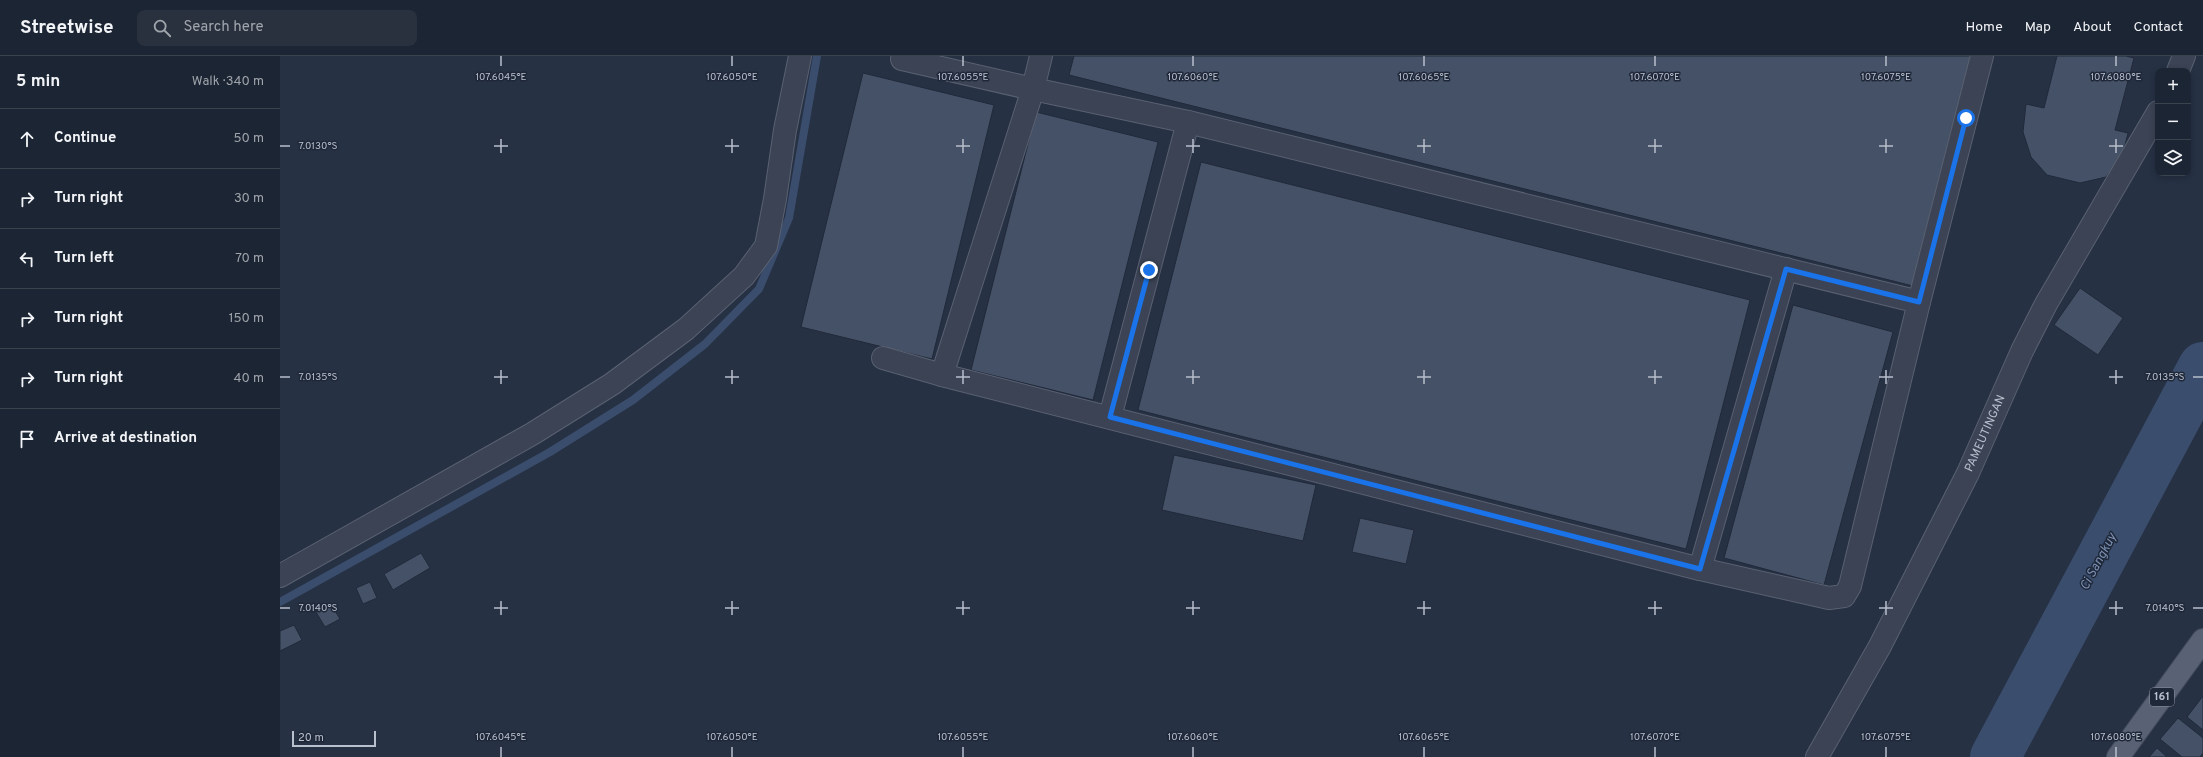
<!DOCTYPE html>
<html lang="en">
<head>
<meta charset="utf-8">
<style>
	:root { --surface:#1c2533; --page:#29313f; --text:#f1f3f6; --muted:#a0a5ac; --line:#3a424e }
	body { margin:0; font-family:Overpass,sans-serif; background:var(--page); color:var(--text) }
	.controls { position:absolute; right:12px; top:12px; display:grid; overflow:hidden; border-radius:8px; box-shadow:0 2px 6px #0003 }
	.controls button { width:36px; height:36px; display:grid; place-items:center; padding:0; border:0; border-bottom:1px solid var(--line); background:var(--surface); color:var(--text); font:20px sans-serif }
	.scale { position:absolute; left:12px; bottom:10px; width:84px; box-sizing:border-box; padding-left:4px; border:2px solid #b8bfcd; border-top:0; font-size:11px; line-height:14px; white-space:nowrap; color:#b8bfcd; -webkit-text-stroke:3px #1f2839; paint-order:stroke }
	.stop { position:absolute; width:12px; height:12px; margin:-9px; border:3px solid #1a73e8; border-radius:50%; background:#fff }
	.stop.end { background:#1a73e8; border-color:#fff; box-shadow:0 1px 4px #0008 }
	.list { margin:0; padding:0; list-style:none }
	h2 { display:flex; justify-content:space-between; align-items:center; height:52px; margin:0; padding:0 16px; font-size:17px }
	h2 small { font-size:13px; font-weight:400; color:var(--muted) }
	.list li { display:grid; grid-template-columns:26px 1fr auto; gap:12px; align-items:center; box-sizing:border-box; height:60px; padding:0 16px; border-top:1px solid var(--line) }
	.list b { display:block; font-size:15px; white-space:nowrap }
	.list em { font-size:13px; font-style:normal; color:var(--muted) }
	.icon { flex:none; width:22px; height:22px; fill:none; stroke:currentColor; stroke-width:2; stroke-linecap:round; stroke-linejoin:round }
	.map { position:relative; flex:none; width:1923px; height:701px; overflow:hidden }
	header { display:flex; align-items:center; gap:24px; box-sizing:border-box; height:56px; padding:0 20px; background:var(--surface); border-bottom:1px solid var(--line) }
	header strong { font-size:19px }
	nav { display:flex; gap:22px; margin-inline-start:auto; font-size:14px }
	.search { width:280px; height:36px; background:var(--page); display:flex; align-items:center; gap:10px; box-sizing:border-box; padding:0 14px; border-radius:8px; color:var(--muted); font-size:15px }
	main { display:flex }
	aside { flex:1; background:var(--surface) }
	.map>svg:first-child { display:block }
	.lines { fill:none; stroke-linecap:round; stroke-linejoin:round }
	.stream { stroke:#3b4d6d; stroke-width:8 }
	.river { stroke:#3b4d6d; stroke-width:50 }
	.building { fill:#455166; stroke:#212a3b }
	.minor-casing { stroke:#596171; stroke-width:24 }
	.major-casing { stroke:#444c5d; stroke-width:24 }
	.minor { stroke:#3b4354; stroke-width:22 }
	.major { stroke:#596274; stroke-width:22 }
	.route { stroke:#1a73e8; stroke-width:5 }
	.ticks { fill:none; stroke:#b8bfcd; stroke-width:1.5 }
	.labels { text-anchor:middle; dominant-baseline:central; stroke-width:3; stroke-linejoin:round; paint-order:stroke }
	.shield { fill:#1f2839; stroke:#8a92a1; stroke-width:1 }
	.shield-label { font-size:11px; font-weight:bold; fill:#b8bfcd }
	.street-label { font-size:12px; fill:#b8bfcd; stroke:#1f2839 }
	.water-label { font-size:13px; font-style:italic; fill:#7e92b5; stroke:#1f2839 }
	.ticks-label { font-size:10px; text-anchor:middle; fill:#b8bfcd; stroke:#1f2839; stroke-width:3; stroke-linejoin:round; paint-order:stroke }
</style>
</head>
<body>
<header>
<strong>Streetwise</strong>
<div class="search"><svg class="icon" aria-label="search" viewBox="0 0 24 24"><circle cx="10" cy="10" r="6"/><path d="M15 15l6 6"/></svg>Search here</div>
<nav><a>Home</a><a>Map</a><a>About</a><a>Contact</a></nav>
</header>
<main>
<aside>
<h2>5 min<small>Walk · 340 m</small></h2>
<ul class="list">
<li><svg class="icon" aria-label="ahead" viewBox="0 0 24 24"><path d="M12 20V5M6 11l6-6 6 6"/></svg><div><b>Continue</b></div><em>50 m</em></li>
<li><svg class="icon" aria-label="right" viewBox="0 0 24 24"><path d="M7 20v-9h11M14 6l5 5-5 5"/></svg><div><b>Turn right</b></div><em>30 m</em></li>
<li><svg class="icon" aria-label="left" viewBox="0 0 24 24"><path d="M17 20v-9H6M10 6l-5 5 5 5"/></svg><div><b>Turn left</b></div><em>70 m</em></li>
<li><svg class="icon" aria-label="right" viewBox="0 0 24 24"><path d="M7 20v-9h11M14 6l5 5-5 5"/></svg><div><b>Turn right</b></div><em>150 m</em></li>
<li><svg class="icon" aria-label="right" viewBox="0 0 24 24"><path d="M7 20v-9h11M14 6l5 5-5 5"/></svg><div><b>Turn right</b></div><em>40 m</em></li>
<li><svg class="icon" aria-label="arrive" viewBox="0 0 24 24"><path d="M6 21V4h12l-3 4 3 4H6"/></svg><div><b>Arrive at destination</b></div></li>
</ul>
</aside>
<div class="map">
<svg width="1923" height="701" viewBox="0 0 1923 701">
	<rect width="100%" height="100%" fill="#263144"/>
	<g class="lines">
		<path class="stream" d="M0 546 270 396 353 344 425 288 479 233 509 162 537 0"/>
		<path class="river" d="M1715 701 1923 311"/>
	</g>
	<path class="building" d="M794 0H1695L1637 231 789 19Z
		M1777 0H1846L1854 2 1835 74 1848 77 1842 101 1826 121 1800 127 1767 119 1751 101 1743 76 1746 48 1764 52Z
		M583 17 714 49 652 303 521 271Z
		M756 56 878 86 813 344 691 314Z
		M921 106 1470 244 1406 493 858 354Z
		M1800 232 1843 262 1818 299 1774 269Z
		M1513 249 1613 276 1544 529 1444 502Z
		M894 399 1036 429 1023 485 882 454Z
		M1080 462 1134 474 1126 508 1072 496Z
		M141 497 150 512 113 534 104 518Z
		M90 526 97 542 83 548 76 532Z
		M51 548 60 563 45 571 36 556Z
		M14 569 22 584 0 595V575Z
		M1923 640V674L1907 661Z
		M1898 662 1923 682V697L1920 701H1902L1880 683Z
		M1877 692 1887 701H1869Z"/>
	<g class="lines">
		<g class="minor-casing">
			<g id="minor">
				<path d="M761 0 753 33 908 66 1639 246 1702 0"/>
				<path d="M622 3 753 33 662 319"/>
				<path d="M1898 15 1904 0"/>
				<path d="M603 302 662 319 1420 513 1549 542 1564 540 1570 530 1639 246"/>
				<path d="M830 361 908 66"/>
				<path d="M1420 513 1506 213"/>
				<path d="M0 520 252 378 332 328 406 273 464 220 486 190 495 143 505 74 520 0"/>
				<path id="s1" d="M1537 701 1600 590 1688 417 1742 295 1766 248 1878 56"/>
			</g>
		</g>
		<g class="major-casing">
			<path id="major" d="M1838 701 1923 584"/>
		</g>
		<use href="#minor" class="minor"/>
		<use href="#major" class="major"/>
	</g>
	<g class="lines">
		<path class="route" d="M869 214 830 361 1420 513 1506 213 1639 246 1686 62"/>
	</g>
	<path class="ticks" d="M221 0V10M452 0V10M683 0V10M913 0V10M1144 0V10M1375 0V10M1606 0V10M1836 0V10M221 83V97M452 83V97M683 83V97M913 83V97M1144 83V97M1375 83V97M1606 83V97M1836 83V97M0 90H10M214 90H228M445 90H459M676 90H690M906 90H920M1137 90H1151M1368 90H1382M1599 90H1613M1829 90H1843M221 314V328M452 314V328M683 314V328M913 314V328M1144 314V328M1375 314V328M1606 314V328M1836 314V328M0 321H10M214 321H228M445 321H459M676 321H690M906 321H920M1137 321H1151M1368 321H1382M1599 321H1613M1829 321H1843M1913 321H1923M221 545V559M452 545V559M683 545V559M913 545V559M1144 545V559M1375 545V559M1606 545V559M1836 545V559M0 552H10M214 552H228M445 552H459M676 552H690M906 552H920M1137 552H1151M1368 552H1382M1599 552H1613M1829 552H1843M1913 552H1923M221 691V701M452 691V701M683 691V701M913 691V701M1144 691V701M1375 691V701M1606 691V701M1836 691V701"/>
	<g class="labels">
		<rect class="shield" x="1870" y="632" width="24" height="18" rx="3"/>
		<g class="shield-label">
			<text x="1882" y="641">161</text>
		</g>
		<g class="street-label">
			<text stroke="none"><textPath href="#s1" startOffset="365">PAMEUTINGAN</textPath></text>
		</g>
		<g class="water-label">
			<text transform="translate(1819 506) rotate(-62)">Ci Sangkuy</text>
		</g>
	</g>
	<g class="ticks-label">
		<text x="221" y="24">107.6045°E</text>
		<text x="452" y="24">107.6050°E</text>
		<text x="683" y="24">107.6055°E</text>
		<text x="913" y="24">107.6060°E</text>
		<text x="1144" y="24">107.6065°E</text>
		<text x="1375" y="24">107.6070°E</text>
		<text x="1606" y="24">107.6075°E</text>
		<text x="1836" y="24">107.6080°E</text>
		<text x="38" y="93">7.0130°S</text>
		<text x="38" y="324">7.0135°S</text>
		<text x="1885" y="324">7.0135°S</text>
		<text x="38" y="555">7.0140°S</text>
		<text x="1885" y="555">7.0140°S</text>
		<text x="221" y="684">107.6045°E</text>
		<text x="452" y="684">107.6050°E</text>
		<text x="683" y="684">107.6055°E</text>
		<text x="913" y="684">107.6060°E</text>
		<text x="1144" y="684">107.6065°E</text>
		<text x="1375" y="684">107.6070°E</text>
		<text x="1606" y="684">107.6075°E</text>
		<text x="1836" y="684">107.6080°E</text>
	</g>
</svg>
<div class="controls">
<button>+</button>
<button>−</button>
<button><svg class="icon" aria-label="layers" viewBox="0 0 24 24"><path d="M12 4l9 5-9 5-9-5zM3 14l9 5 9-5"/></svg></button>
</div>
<div class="scale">20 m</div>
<div class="stop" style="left:1686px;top:62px"></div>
<div class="stop end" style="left:869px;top:214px"></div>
</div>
</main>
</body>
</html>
